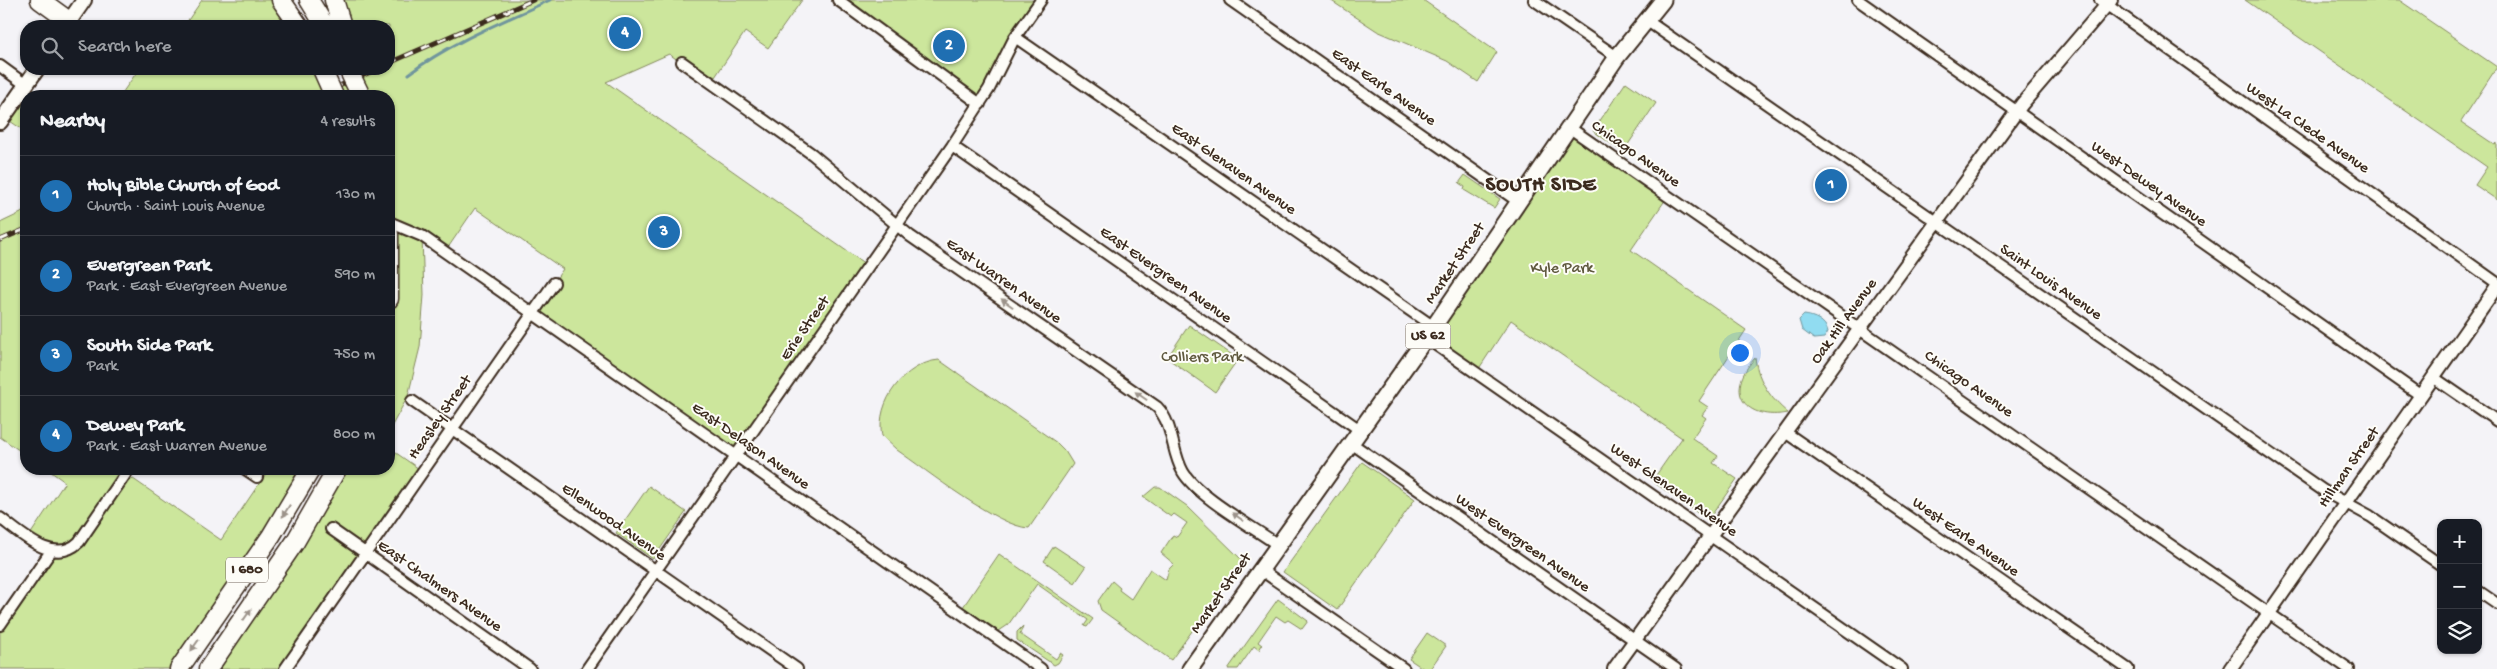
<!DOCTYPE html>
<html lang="en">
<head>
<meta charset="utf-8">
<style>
	:root { --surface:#171b24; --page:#242831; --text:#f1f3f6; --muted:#9ea1a6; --line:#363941; --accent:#1f6fb2 }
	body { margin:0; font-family:"Gochi Hand",sans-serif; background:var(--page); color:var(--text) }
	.controls { position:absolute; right:15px; bottom:15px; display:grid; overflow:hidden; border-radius:10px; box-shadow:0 1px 4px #0004 }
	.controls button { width:45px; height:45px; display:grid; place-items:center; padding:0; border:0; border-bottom:1px solid var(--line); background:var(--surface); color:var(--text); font:25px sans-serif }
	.you { position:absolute; left:1739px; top:352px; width:18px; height:18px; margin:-12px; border:4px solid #fff; border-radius:50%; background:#1a73e8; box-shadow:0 0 0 8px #1a73e833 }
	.badge { display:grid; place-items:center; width:32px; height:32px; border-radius:50%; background:var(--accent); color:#fff; font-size:16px; font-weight:700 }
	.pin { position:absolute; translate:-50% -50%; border:2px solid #fff; box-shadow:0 1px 5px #0006 }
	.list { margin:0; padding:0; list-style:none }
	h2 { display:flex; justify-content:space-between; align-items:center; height:65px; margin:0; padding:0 20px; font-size:21px }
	h2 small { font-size:16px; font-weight:400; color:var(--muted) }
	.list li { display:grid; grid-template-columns:32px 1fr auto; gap:15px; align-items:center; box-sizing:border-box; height:80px; padding:0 20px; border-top:1px solid var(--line) }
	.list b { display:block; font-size:19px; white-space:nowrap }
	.list p { margin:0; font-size:16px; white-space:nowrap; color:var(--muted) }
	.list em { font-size:16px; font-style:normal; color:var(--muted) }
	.icon { flex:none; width:28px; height:28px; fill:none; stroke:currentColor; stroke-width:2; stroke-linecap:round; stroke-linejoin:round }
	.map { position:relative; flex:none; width:2497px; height:669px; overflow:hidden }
	.search { position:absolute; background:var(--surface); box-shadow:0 1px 4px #0004; left:20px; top:20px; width:375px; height:55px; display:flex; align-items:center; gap:12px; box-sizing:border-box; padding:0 18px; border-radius:20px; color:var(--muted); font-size:19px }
	.panel { position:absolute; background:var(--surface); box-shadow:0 1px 4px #0004; left:20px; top:90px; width:375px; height:385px; border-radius:20px }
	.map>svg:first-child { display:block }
	.green { fill:#cce69c; stroke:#84885d }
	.water { fill:#91dcf1; stroke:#6f959d }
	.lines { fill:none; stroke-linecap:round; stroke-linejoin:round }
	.stream { stroke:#6f959d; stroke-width:3 }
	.minor-casing { stroke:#3b2a1e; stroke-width:14 }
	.tertiary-casing { stroke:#3b2a1e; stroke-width:16 }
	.secondary-casing { stroke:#3b2a1e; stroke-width:18 }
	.primary-casing { stroke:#3b2a1e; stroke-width:19 }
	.motorway-casing { stroke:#3b2a1e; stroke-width:21 }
	.minor { stroke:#fdfcf7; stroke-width:10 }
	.tertiary { stroke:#fdfcf7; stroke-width:12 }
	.secondary { stroke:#fdfcf7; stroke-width:14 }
	.primary { stroke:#fdfcf7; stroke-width:15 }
	.motorway { stroke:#fdfcf7; stroke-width:18 }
	.rail-casing { stroke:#3b2a1e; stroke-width:5 }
	.rail { stroke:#fdfcf7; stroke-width:3; stroke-dasharray:9; stroke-linecap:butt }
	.motorway-bridge-casing { stroke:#3b2a1e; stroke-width:21; stroke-linecap:butt }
	.motorway-bridge { stroke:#fdfcf7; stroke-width:18 }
	.oneway { fill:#9c938a }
	.labels { text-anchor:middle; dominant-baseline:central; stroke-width:4; stroke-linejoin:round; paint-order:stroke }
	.shield { fill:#fdfcf7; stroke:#75695f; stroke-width:1 }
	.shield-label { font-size:15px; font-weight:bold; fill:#3b2a1e }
	.street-label { font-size:16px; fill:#3b2a1e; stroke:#fdfcf7 }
	.park-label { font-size:16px; fill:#5f593e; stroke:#fdfcf7 }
	.district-label { font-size:21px; font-weight:bold; letter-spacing:1px; fill:#3b2a1e; stroke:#fdfcf7 }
</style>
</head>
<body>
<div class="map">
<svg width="2497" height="669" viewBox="0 0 2497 669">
	<rect width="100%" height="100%" fill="#f4f3f7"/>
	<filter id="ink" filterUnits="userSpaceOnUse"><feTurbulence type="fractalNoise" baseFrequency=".02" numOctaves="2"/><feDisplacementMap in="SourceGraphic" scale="10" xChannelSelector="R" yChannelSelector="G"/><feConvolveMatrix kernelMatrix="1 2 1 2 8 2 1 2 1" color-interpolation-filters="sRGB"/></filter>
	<g filter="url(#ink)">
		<path class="green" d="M202 0H281L299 26H184Z
			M334 0H802L768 48 745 32 711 83 669 54 606 82 868 266 736 455 532 313 563 269 475 208 445 252 422 237 424 295 420 347 408 396 389 431V96H120L139 69H322L331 90 359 77 356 69H389V26H342Z
			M839 0H1041L980 104Z
			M1330 0H1423L1497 52 1478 82 1447 61 1377 31Z
			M2245 0H2399L2497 67 2461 122 2495 145 2497 143V200L2475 185 2487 167Z
			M1626 82 1656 103 1623 152 1593 131Z
			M22 91 29 96H26V132L4 117Z
			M1570 128 1668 196 1631 250 1746 330 1699 401 1708 407 1702 415 1706 418 1692 438 1718 456 1713 463 1737 479 1708 520 1652 481 1682 438 1511 320 1476 373 1426 338Z
			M1465 175 1500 199 1494 208 1464 190 1465 187 1459 183Z
			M26 208V455L0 437V223L21 213Z
			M1189 325 1238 359 1215 392 1167 358Z
			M1755 358C1758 381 1771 399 1788 413 1746 421 1723 393 1755 358Z
			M939 360 1057 443 1065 451 1073 464 1029 528C998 527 926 470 897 450L882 436C875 402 905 363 939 360Z
			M389 448 422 471 285 669H208L337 469H389Z
			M1362 462 1415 499 1337 610 1283 572Z
			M47 469H129L126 474 221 540 269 469H311L179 669H0V625L51 551 28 538 65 482Z
			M649 486 686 512 653 559 616 533Z
			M1155 487H1160L1187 506 1243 561 1171 660 1101 610 1098 601 1112 581 1120 588 1119 590 1131 599 1150 569 1166 580 1169 569 1174 564 1161 553 1173 535 1177 537 1187 523 1174 514 1171 517 1143 497Z
			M1054 546 1086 567 1075 583 1044 561Z
			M999 554 1093 619 1087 627 1084 626 1088 620 1037 584 1008 625 999 631 963 607Z
			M1278 599 1308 621 1302 629 1288 620 1285 622 1276 616 1258 642 1262 645 1259 650 1254 646 1238 669H1228Z
			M1023 626 1020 634 1056 659 1060 653 1063 655 1058 663 1054 665 1017 640V632Z
			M1427 633 1446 646 1430 669H1424L1409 659Z"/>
		<path class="water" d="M1804 315C1814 316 1826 321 1828 332L1824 338 1814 339 1802 330 1799 320Z"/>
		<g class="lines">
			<path class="stream" d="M409 74C451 42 503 22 550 0"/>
			<g class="minor-casing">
				<path id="minor" d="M838 0 980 104
					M1230 0 1519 202
					M1534 0 1617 57
					M1858 0 2420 395
					M2100 0 2497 283
					M1646 20 2324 491 2370 516 2441 565
					M1015 37 1434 327
					M682 62 812 154 910 236 1157 407C1174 425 1171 451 1183 472 1198 497 1253 527 1278 545
					M0 66 26 85
					M1570 128 2349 669
					M952 146 1360 430
					M389 222 422 236 1041 669
					M1426 338 1902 669
					M2433 377 2497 421
					M412 401 797 669
					M1785 432 2128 669
					M1351 443 1676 669
					M245 469 257 477
					M0 518C22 534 54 566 79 542L129 469
					M331 529 530 669
					M1261 570 1404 669
					M2478 591 2497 604
					M0 625 51 551
					M285 669 554 283
					M587 669 952 146 989 89 1015 37 1041 0"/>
			</g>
			<g class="tertiary-casing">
				<path id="tertiary" d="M1614 669 2022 104 2111 0
					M2230 669 2497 286"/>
			</g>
			<g class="secondary-casing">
				<path id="secondary" d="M66 26 84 0
					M0 122 37 69"/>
			</g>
			<g class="primary-casing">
				<path id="primary" d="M1190 669 1426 338 1617 57 1663 0"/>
			</g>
			<g class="motorway-casing">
				<path id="motorway" d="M40 0 69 21
					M281 0 299 26
					M309 0 325 26
					M334 0 342 26
					M389 234V299
					M179 669 271 536 311 469
					M208 669 295 542 337 469"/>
			</g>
			<use href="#minor" class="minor"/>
			<use href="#tertiary" class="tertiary"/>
			<use href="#secondary" class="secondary"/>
			<use href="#primary" class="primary"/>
			<use href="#motorway" class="motorway"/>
			<g class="rail-casing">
				<path id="rail" d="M389 63 533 0
					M317 96 377 69
					M0 240 26 229"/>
			</g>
			<use href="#rail" class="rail"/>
			<g class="motorway-bridge-casing">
				<path id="motorway-bridge" d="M322 69 334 96
					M348 69 361 96"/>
			</g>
			<use href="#motorway-bridge" class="motorway-bridge"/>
		</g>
		<defs><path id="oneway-solid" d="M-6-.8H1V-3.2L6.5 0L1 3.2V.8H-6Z" transform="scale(1.25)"/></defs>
		<g class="oneway">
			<use href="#oneway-solid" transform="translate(1007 303) rotate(-145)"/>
			<use href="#oneway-solid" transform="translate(1141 396) rotate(-145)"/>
			<use href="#oneway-solid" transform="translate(286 511) rotate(122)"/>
			<use href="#oneway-solid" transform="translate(1238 517) rotate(-145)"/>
			<use href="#oneway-solid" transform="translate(247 615) rotate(-55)"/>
			<use href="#oneway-solid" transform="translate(195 645) rotate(125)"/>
		</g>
	</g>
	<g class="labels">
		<g class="shield">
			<rect x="1405.5" y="323.5" width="45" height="25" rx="4"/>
			<rect x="226" y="557.5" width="42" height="25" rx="4"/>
		</g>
		<g class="shield-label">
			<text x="1428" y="336">US 62</text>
			<text x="247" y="570">I 680</text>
		</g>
		<g class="street-label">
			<text transform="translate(1383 88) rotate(35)">East Earle Avenue</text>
			<text transform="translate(2307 129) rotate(35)">West La Clede Avenue</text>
			<text transform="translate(1635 155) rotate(35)">Chicago Avenue</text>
			<text transform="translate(1233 170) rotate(35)">East Glenaven Avenue</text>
			<text transform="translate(2148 185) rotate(35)">West Dewey Avenue</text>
			<text transform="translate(1456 264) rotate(-56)">Market Street</text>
			<text transform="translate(1165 276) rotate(35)">East Evergreen Avenue</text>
			<text transform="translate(1003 282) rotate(35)">East Warren Avenue</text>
			<text transform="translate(2050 283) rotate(35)">Saint Louis Avenue</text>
			<text transform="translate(1845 322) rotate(-54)">Oak Hill Avenue</text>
			<text transform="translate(806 329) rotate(-55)">Erie Street</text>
			<text transform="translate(1968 385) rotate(35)">Chicago Avenue</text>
			<text transform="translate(441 418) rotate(-55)">Heasley Street</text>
			<text transform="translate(750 447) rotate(35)">East Delason Avenue</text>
			<text transform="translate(2350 468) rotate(-55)">Hillman Street</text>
			<text transform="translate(1673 491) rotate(35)">West Glenaven Avenue</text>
			<text transform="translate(613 523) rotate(35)">Ellenwood Avenue</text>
			<text transform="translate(1965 538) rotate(35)">West Earle Avenue</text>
			<text transform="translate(1522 544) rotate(35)">West Evergreen Avenue</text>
			<text transform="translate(439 587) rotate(35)">East Chalmers Avenue</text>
			<text transform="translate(1222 594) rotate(-55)">Market Street</text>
		</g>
		<g class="park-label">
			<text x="1562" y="269">Kyle Park</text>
			<text x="1202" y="358">Colliers Park</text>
		</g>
		<g class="district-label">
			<text x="1541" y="186">SOUTH SIDE</text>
		</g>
	</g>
</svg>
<div class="controls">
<button>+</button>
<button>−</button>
<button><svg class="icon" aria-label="layers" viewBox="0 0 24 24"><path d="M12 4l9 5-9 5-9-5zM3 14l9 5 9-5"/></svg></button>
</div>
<div class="you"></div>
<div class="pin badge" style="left:1831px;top:185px">1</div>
<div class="pin badge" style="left:949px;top:46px">2</div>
<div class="pin badge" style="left:664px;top:232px">3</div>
<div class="pin badge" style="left:625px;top:33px">4</div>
<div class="search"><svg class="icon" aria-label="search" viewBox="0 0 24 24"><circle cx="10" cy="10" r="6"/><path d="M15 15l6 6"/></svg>Search here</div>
<section class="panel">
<h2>Nearby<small>4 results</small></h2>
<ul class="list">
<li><span class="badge">1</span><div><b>Holy Bible Church of God</b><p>Church · Saint Louis Avenue</p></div><em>130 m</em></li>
<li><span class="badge">2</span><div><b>Evergreen Park</b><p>Park · East Evergreen Avenue</p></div><em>590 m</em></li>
<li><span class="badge">3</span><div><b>South Side Park</b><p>Park</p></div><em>750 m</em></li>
<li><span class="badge">4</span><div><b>Dewey Park</b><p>Park · East Warren Avenue</p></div><em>800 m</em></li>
</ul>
</section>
</div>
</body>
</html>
